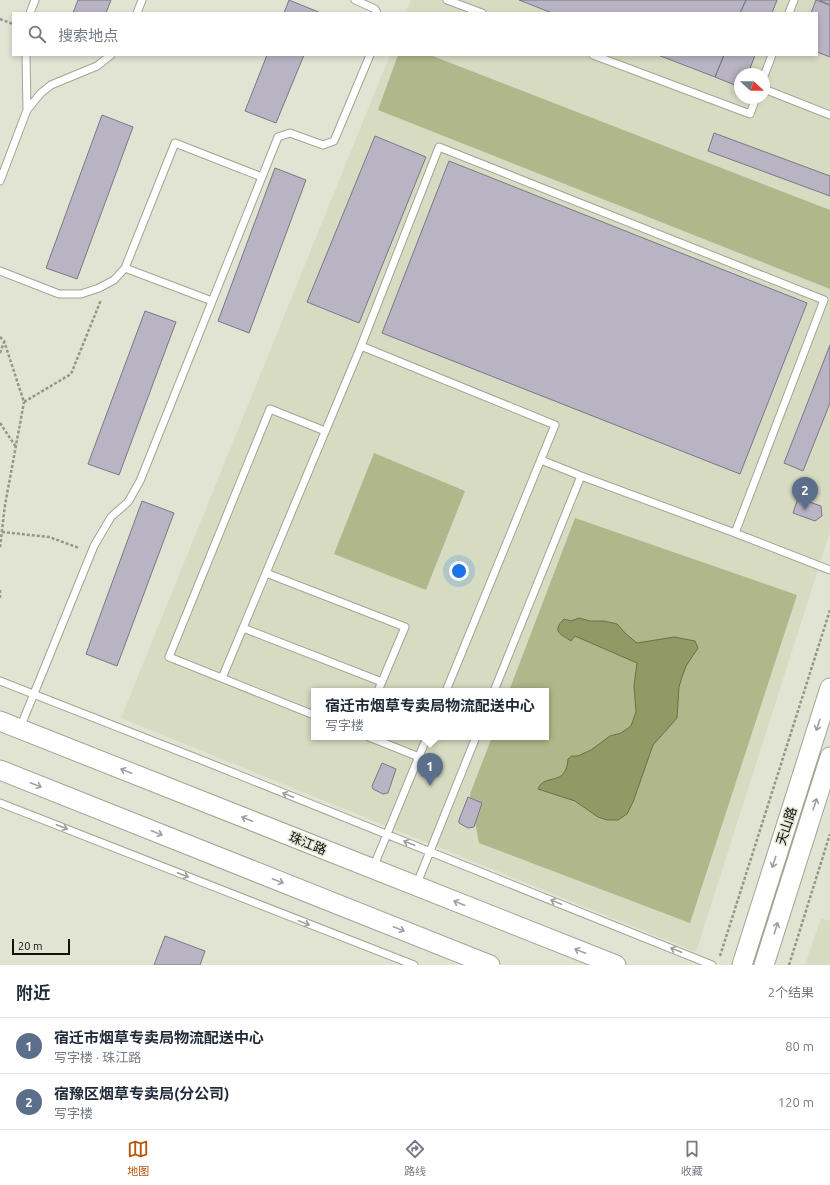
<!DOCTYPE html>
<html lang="zh">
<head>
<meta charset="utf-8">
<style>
	:root { --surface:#fff; --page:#f2f2f3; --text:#1f2937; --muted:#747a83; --line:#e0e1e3; --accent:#b45309 }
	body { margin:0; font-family:Ubuntu,"Noto Sans SC",sans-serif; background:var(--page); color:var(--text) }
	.compass { position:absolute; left:734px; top:68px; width:36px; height:36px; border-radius:50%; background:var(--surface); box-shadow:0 2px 6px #0003; rotate:111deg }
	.scale { position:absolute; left:12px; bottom:10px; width:58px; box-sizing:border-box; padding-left:4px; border:2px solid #10110b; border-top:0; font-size:11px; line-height:14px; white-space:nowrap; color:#10110b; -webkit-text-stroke:3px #e1e4d3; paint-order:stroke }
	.you { position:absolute; left:459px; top:571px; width:14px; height:14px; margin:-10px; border:3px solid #fff; border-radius:50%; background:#1a73e8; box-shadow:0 0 0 6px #1a73e833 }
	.badge { display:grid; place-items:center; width:26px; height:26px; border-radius:50%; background:var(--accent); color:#fff; font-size:13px; font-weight:700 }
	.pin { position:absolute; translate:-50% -33px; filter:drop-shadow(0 1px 2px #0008) }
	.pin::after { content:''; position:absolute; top:21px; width:14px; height:12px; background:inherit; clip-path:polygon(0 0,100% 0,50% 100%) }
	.popup { position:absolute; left:311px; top:688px; width:238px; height:52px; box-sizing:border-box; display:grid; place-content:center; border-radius:0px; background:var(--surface); filter:drop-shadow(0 1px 3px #0005); font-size:13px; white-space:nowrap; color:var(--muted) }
	.popup b { font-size:15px; color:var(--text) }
	.popup::after { content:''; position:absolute; left:50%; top:100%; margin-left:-8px; border:8px solid transparent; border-top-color:var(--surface) }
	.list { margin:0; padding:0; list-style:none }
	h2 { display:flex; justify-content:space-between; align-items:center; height:52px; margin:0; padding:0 16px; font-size:17px }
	h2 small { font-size:13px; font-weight:400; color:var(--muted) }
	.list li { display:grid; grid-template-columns:26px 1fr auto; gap:12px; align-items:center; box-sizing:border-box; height:56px; padding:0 16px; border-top:1px solid var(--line) }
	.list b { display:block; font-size:15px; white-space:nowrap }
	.list p { margin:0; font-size:13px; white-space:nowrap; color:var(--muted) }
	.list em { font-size:13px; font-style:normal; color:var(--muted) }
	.icon { flex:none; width:22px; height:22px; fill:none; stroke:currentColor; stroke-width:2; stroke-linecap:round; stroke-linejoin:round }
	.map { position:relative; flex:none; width:830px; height:965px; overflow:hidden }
	.search { position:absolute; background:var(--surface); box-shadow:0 2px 6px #0003; left:12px; right:12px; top:12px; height:44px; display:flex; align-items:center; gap:10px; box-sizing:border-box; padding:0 14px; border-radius:0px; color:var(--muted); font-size:15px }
	.sheet { height:164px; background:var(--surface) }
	nav { display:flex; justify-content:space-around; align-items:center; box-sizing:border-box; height:56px; border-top:1px solid var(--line); background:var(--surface); font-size:11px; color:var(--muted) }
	nav a { display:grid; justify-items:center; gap:2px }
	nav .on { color:var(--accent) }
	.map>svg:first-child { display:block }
	.built { fill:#d6dbc2; fill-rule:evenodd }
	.green { fill:#b0b78a }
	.water { fill:#919964; stroke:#6a7049 }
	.building { fill:#b9b4c4; stroke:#7b7786 }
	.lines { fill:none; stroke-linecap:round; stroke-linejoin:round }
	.service-casing { stroke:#a2a595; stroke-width:9 }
	.tertiary-casing { stroke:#a2a595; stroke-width:21 }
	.path { stroke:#939689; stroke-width:2.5; stroke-dasharray:3 2; stroke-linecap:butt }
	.service { stroke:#fff; stroke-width:7 }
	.tertiary { stroke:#fff; stroke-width:19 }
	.oneway { stroke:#9fa09d }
	.labels { text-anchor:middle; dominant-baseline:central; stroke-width:3; stroke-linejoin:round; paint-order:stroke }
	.street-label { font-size:13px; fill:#10110b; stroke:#e1e4d3 }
</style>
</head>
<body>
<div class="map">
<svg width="830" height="965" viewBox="0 0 830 965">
	<rect width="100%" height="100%" fill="#e1e4d3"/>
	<path class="built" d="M411 0H830V532L696 952 121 718 390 55H817V13H406ZM740 74H764V98H740ZM314 691H546V737H314Z
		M821 918 830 921V965H805Z"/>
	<path class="green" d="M398 55H430L830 210V289L378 110Z
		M374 453 465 491 426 590 334 554Z
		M575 518 797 595 690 923 479 843 470 794 492 737H546V691H509Z"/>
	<path class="water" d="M579 618 590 621H604L617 624 626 634 637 643 674 637 695 641 698 648 686 666 682 677 679 687 677 718 653 745 633 802 627 814 618 820H607L598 817 575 801 538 789C545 772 566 788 568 759L572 756H578L591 750 610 736 621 733 631 726 636 712 634 686 637 663 575 636 571 641C561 634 551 632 564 619L571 621Z"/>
	<path class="building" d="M78 0H111L106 13H73Z
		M289 0 321 13H284Z
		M519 0H746L740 13H552Z
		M746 0H777L772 13H740Z
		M816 0 830 5V57L817 52V13H811Z
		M819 0H830V5Z
		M267 55H304L276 123 245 111Z
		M658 55H724L715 77Z
		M724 55H755L748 74H740V87L715 77Z
		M102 115 133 127 77 279 46 268Z
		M714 133 830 176V196L708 151Z
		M375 136 426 157 359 323 307 302Z
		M449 161 807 303 740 474 382 333Z
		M275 168 306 180 249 333 218 321Z
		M145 311 176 322 119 475 88 464Z
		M830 345V403L803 471 784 463Z
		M798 498 821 506 822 516 815 521 793 513Z
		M142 501 174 513 117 666 86 654Z
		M382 763 396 769 388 793 383 794 373 789 372 786Z
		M468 797 482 803 474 827 468 828 459 823V820Z
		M165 936 205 951 200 965H154Z"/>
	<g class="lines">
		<g class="service-casing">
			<path id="service" d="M355 0 375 9 377 13
				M447 0 482 13
				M30 13 35 0
				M137 13 142 0
				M789 13 794 0
				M26 55 27 110
				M593 55 750 114 756 98
				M764 76 772 55
				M764 89 830 115
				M0 181 27 110 41 93 51 85 97 66 111 55
				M125 268 212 301
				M0 271 59 294H81L99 288 114 280 125 268 175 143 262 177
				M541 460 581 476
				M735 533 830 570
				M266 573 405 627 378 691
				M243 628 382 682
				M222 678 361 346
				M0 681 209 763 712 965
				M446 691 555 425 361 346 439 147 824 300 735 533 581 476 494 691
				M314 715 169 657 270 409 325 431
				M20 728 94 546 111 517 128 502 140 481 278 137 290 133 323 145 334 141 370 55
				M369 737 419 757
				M0 803 414 965
				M373 868 427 737
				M416 886 476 737"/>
		</g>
		<g class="tertiary-casing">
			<path id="tertiary" d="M0 721 616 965
				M0 770 490 965
				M742 965 830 688
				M764 965 830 757"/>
		</g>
		<path class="path" d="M0 19 13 24
			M0 337 4 341 24 402 71 374 101 300
			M0 353 4 342
			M0 423 16 447
			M2 532 49 537 79 548
			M0 547 5 505 24 402
			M0 590V599
			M720 956 830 610
			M789 965 830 834"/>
		<use href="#service" class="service"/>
		<use href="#tertiary" class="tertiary"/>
	</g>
	<defs><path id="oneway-shaft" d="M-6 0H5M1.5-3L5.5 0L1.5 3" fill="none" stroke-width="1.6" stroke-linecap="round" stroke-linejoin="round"/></defs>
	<g class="oneway">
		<use href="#oneway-shaft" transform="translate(818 725) rotate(108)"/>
		<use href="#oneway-shaft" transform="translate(126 771) rotate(-158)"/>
		<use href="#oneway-shaft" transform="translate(36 785) rotate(22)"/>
		<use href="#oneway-shaft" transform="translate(288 795) rotate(-158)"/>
		<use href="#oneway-shaft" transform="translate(815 804) rotate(-72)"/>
		<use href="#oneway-shaft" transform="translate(247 819) rotate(-158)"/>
		<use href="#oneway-shaft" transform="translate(62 827) rotate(21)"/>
		<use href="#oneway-shaft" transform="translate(157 833) rotate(22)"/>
		<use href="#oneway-shaft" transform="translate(409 843) rotate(-158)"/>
		<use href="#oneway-shaft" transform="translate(774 862) rotate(108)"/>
		<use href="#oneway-shaft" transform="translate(183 875) rotate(21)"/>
		<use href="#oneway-shaft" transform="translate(278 881) rotate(22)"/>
		<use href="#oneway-shaft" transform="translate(556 902) rotate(-158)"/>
		<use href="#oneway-shaft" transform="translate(459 903) rotate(-158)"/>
		<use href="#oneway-shaft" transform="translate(304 923) rotate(21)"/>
		<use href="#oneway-shaft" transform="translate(776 928) rotate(-73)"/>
		<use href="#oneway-shaft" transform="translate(399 929) rotate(22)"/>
		<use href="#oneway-shaft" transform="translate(676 950) rotate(-158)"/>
		<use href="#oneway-shaft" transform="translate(580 951) rotate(-158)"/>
	</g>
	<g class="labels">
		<g class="street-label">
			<text transform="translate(786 826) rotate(-72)">天山路</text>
			<text transform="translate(308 843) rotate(22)">珠江路</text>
		</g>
	</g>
</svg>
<svg class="compass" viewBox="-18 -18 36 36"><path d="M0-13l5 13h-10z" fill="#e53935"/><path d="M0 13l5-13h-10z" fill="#747a83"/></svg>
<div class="scale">20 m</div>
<div class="you"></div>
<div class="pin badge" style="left:430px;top:786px;background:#5c6f8a">1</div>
<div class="popup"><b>宿迁市烟草专卖局物流配送中心</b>写字楼</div>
<div class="pin badge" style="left:805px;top:510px;background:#5c6f8a">2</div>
<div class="search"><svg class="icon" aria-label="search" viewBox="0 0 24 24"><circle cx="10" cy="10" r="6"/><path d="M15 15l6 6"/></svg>搜索地点</div>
</div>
<section class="sheet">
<h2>附近<small>2个结果</small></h2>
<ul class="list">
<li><span class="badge" style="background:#5c6f8a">1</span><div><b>宿迁市烟草专卖局物流配送中心</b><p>写字楼 · 珠江路</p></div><em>80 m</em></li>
<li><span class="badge" style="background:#5c6f8a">2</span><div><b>宿豫区烟草专卖局(分公司)</b><p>写字楼</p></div><em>120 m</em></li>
</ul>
</section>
<nav>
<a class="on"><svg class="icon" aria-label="map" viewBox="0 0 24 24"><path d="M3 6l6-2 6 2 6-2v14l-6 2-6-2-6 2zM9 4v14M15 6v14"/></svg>地图</a>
<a><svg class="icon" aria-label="directions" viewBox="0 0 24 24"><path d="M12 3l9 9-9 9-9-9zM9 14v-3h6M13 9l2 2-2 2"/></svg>路线</a>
<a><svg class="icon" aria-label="saved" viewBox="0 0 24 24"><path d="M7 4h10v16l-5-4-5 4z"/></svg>收藏</a>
</nav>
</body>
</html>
